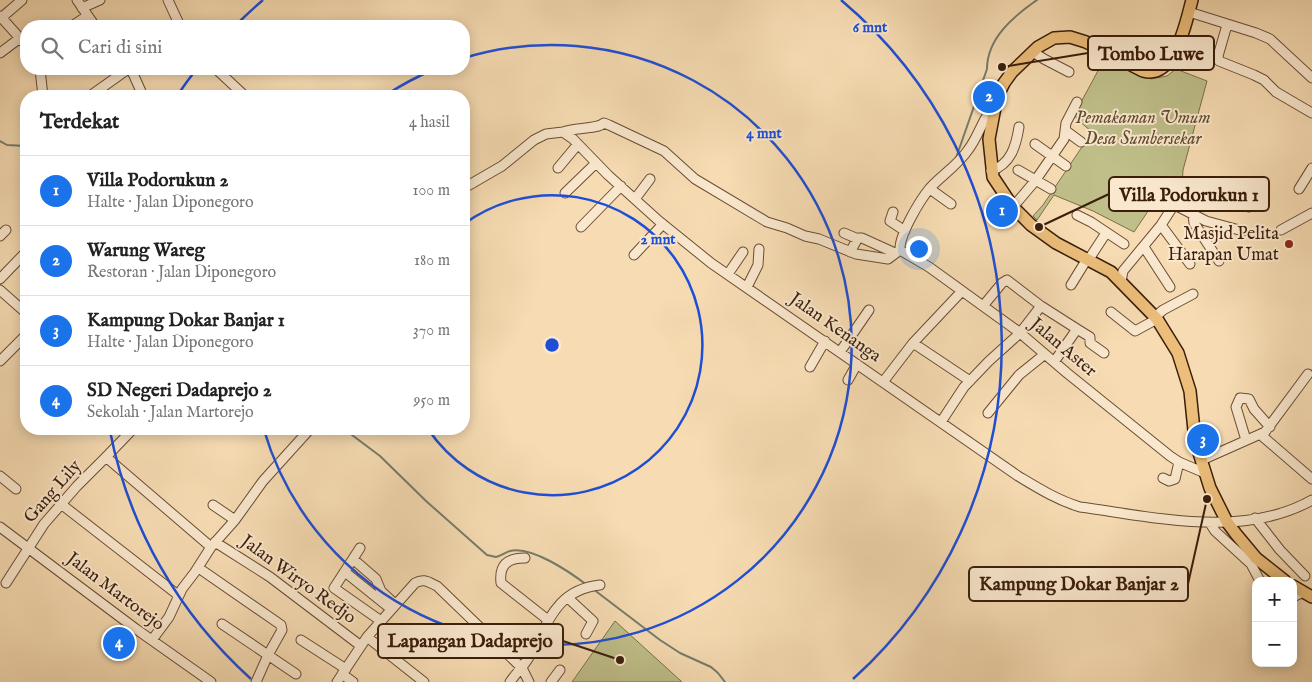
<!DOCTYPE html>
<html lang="id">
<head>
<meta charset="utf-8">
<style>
	:root { --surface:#fff; --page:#f6f6f6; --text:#222; --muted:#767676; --line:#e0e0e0; --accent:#1a73e8 }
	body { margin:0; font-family:"IM FELL English",serif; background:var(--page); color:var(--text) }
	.controls { position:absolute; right:15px; bottom:15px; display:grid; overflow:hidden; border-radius:10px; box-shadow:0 2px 12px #0003 }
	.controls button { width:45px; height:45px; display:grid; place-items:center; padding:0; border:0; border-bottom:1px solid var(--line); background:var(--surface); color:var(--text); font:25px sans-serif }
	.you { position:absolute; left:918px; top:248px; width:18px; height:18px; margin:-12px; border:4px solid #fff; border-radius:50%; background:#1a73e8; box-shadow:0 0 0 8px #1a73e833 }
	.badge { display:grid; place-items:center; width:32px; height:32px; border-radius:50%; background:var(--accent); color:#fff; font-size:16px; font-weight:700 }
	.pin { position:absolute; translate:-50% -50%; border:2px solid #fff; box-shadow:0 1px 5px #0006 }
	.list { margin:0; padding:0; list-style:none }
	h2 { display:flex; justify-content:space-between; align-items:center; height:65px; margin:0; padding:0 20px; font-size:21px }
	h2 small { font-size:16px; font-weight:400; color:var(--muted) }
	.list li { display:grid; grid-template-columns:32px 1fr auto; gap:15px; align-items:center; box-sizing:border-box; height:70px; padding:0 20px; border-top:1px solid var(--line) }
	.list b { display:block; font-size:19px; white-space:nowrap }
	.list p { margin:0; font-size:16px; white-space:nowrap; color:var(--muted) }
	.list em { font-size:16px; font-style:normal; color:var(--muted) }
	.icon { flex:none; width:28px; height:28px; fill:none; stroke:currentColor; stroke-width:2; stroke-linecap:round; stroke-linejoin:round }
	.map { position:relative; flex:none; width:1312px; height:682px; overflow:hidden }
	.search { position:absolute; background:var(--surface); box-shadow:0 2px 12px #0003; left:20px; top:20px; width:450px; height:55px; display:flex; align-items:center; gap:12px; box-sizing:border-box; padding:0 18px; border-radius:20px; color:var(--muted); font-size:19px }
	.panel { position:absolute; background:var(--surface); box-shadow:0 2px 12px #0003; left:20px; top:90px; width:450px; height:345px; border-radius:20px }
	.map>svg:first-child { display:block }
	.green { fill:#bfbf8a; stroke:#7c6e4a }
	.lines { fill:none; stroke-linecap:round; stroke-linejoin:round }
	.stream { stroke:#757c6e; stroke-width:2 }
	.minor-casing { stroke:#694d35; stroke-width:11 }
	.major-casing { stroke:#3a1d0b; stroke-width:14 }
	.minor { stroke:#fae8ce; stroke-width:9 }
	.major { stroke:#ecbe7a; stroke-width:11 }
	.ring { fill:none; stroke:#1d4ed8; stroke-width:2.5 }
	.poi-dot { fill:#8f2418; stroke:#fae8ce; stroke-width:2 }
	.labels { text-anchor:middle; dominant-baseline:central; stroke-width:4; stroke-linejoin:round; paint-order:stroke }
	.park-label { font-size:18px; font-style:italic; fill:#624e31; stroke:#fae8ce }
	.poi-label { font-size:18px; fill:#3a1d0b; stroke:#fae8ce; text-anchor:end }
	.street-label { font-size:18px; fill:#3a1d0b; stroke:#fae8ce }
	.centre { fill:#1d4ed8; stroke:#fae8ce; stroke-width:2.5 }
	.ring-label { font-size:15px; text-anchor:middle; font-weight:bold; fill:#1d4ed8; stroke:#fae8ce; stroke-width:4; stroke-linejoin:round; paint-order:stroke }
	.leader { fill:none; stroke:#3a1d0b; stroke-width:2 }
	.callout-dot { fill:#3a1d0b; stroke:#fae8ce; stroke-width:2 }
	.callout { fill:#fae8ce; stroke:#3a1d0b; stroke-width:2 }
	.callout-label { font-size:19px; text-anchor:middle; font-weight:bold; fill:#3a1d0b }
</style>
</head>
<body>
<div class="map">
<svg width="1312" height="682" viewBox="0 0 1312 682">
	<rect width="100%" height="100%" fill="#f7dcb3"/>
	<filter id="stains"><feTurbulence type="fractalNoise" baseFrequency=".004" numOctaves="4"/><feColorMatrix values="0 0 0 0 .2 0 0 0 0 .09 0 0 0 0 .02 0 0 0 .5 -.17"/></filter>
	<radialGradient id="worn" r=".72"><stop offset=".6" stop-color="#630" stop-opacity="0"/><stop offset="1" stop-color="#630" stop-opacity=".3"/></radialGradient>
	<path class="green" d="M1106 56 1151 79 1167 76 1176 69 1207 81 1183 170 1182 186 1180 192 1163 189 1134 232 1093 211 1054 195 1037 220 1033 216 1043 205 1092 132 1078 120 1074 115Z
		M615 621 682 682H572Z"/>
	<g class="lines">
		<path class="stream" d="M0 141 7 145 26 146
			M956 158 987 69C987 38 1014 16 1037 0
			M344 429 380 456 426 501 487 555 496 557C501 556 506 552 510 551 531 545 571 573 587 585
			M593 589 660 640 680 653 711 667 718 673 725 682"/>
		<g class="minor-casing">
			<path id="minor" d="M77 0 95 26
				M168 0 180 26
				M82 8 100 0
				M1189 12 1256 33 1270 39 1312 78
				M0 16 26 45
				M1 18 22 0
				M1227 25 1218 56 1219 61 1254 75 1264 80 1276 92 1312 113
				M72 26 87 16
				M1033 52 1044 59 1069 72
				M0 53 20 38
				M40 69 43 96
				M131 69 143 96
				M216 69 245 96
				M90 96 128 69
				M1066 131 1081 142
				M563 132C575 127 596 130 604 123L609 125 664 151 695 179 767 222 787 228 805 236 819 239 856 254 888 259 900 250
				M1035 144 1066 166
				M558 168 578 144
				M1018 170 1051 189
				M991 171C1011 164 1016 146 1019 127
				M464 188 502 166 534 140 546 134 563 132 573 139 608 175 659 221 711 263 1018 476C1038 488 1057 500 1080 507 1155 517 1243 539 1312 500
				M930 189 951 204
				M1299 189 1312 168
				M565 193 596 163
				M635 199 650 179
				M1173 204 1206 221 1243 231
				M1013 207 1035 181 1064 139 1066 123 1077 102
				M893 212 890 221 905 231
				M1077 215 1091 222 1124 244
				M1193 215 1194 223 1219 261
				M1161 225 1190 264
				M581 227 621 186
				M1281 230 1312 213
				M844 233 858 239
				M0 236 6 230
				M1144 247 1170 287
				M900 250 929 267 1019 332 1067 373 1170 456 1179 462 1205 473
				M900 250C899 235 920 200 930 188 942 175 958 165 968 150 979 136 983 117 995 104
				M850 252 858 238H862L895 253
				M634 255 663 224
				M1089 259 1106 233
				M728 274 743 252
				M0 279 26 252
				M1121 282 1123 271 1161 225 1181 194 1194 190 1249 207
				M1071 285 1087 259
				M747 287 758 265 759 249
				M0 290 26 313
				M983 306 1002 283 1007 280 1041 306
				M1111 312 1135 331 1157 319
				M1155 317 1163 310 1193 294
				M1077 329 1090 337V343L1104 353
				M913 343 970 381
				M840 352 869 310
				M0 361 26 335
				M810 367 825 341
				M848 380 857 364
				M883 382 913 343 962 291
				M988 413 1019 375 1045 354
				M941 422 964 387 989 361 1020 333 1041 306 1077 329 1054 362
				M1261 435 1312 479
				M1246 440 1236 407 1240 398 1249 399 1254 409 1270 427
				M106 457 211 547
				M1202 460 1265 432 1308 374
				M0 476 16 489
				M1163 478 1169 481 1175 479 1179 462
				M61 504 178 595
				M213 505 235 520
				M1255 518 1280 550 1305 576
				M1210 523 1215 531 1251 564 1260 581
				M0 527 136 629 211 682
				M215 542 270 577 361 646
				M360 548 334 588 381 621
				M525 558C507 558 499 565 501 583L548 620
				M353 559 376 579 381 591 395 604
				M203 571 281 625 282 630 268 655 256 682
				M345 572 391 609
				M6 583 44 524 77 486 106 457 133 429
				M1293 597 1303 592
				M568 598 593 621 586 634
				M222 624 296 674
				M367 637 424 682
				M152 640 169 617 182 589 195 572 211 547 235 520 263 481 310 429
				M301 640 346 669
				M342 674 353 682
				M337 682 367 637 415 583C424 578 428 582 437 586L522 668 529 682
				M510 682C516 673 524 666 529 657 548 624 555 590 600 585
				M551 682 560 670"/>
		</g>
		<g class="major-casing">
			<path id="major" d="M1192 0C1186 22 1175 80 1143 71L1086 42 1070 37 1054 38 1038 47 1012 72 1004 83 997 97 989 139 993 177 1013 207 1031 225 1056 243 1111 272 1157 319 1178 353 1190 391 1195 440 1210 488 1227 522 1236 534 1256 558 1285 581
				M1293 586 1312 597"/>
		</g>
		<use href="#minor" class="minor"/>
		<use href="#major" class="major"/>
	</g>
	<g class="ring">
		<path d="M464 224A150 150 0 1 1 428 429"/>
		<path d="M386 95A300 300 0 0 1 435 69M464 58A300 300 0 1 1 264 430"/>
		<path d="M251 679A450 450 0 0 1 110 431M179 93A450 450 0 0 1 195 71M237 24A450 450 0 0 1 263 0M841 0A450 450 0 0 1 853 679"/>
	</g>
	<circle class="poi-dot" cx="1289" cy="244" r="5"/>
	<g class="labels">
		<g class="park-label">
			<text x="1143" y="118">Pemakaman Umum<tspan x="1143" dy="21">Desa Sumbersekar</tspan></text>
		</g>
		<g class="poi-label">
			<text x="1279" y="234">Masjid Pelita<tspan x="1279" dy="21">Harapan Umat</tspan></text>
		</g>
		<g class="street-label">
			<text transform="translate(835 328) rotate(35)">Jalan Kenanga</text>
			<text transform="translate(1063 348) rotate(40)">Jalan Aster</text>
			<text transform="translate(53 492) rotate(-49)">Gang Lily</text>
			<text transform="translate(298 580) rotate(36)">Jalan Wiryo Redjo</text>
			<text transform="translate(115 592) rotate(37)">Jalan Martorejo</text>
		</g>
	</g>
	<circle cx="552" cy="345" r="8" class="centre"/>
	<g class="ring-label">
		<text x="870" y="32">6 mnt</text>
		<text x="764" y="138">4 mnt</text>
		<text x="658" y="244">2 mnt</text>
	</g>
	<path class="leader" d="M1002 67L1088 53M1039 227L1109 194M1207 499L1188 584M620 660L563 641"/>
	<g class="callout-dot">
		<circle cx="1002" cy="67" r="5"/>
		<circle cx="1039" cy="227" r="5"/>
		<circle cx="1207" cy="499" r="5"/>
		<circle cx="620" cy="660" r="5"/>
	</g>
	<g class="callout">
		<rect x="1088" y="36" width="126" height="34" rx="5"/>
		<rect x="1109" y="177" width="160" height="34" rx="5"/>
		<rect x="969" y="567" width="219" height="34" rx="5"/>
		<rect x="378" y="624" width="185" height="34" rx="5"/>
	</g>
	<g class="callout-label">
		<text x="1151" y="60">Tombo Luwe</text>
		<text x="1189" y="201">Villa Podorukun 1</text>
		<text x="1079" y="590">Kampung Dokar Banjar 2</text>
		<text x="470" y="647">Lapangan Dadaprejo</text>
	</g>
	<rect width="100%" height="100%" filter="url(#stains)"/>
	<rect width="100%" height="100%" fill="url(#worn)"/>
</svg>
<div class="controls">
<button>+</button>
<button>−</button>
</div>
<div class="you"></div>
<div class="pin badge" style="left:1002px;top:211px">1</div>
<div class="pin badge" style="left:989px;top:97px">2</div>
<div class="pin badge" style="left:1203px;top:440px">3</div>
<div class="pin badge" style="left:119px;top:643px">4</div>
<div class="search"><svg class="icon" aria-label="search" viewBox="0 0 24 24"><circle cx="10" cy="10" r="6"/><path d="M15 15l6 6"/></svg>Cari di sini</div>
<section class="panel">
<h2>Terdekat<small>4 hasil</small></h2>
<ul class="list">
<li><span class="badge">1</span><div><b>Villa Podorukun 2</b><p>Halte · Jalan Diponegoro</p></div><em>100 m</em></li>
<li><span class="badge">2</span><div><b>Warung Wareg</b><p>Restoran · Jalan Diponegoro</p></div><em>180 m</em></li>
<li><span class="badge">3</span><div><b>Kampung Dokar Banjar 1</b><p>Halte · Jalan Diponegoro</p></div><em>370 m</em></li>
<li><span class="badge">4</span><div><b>SD Negeri Dadaprejo 2</b><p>Sekolah · Jalan Martorejo</p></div><em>950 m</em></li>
</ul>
</section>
</div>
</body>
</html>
